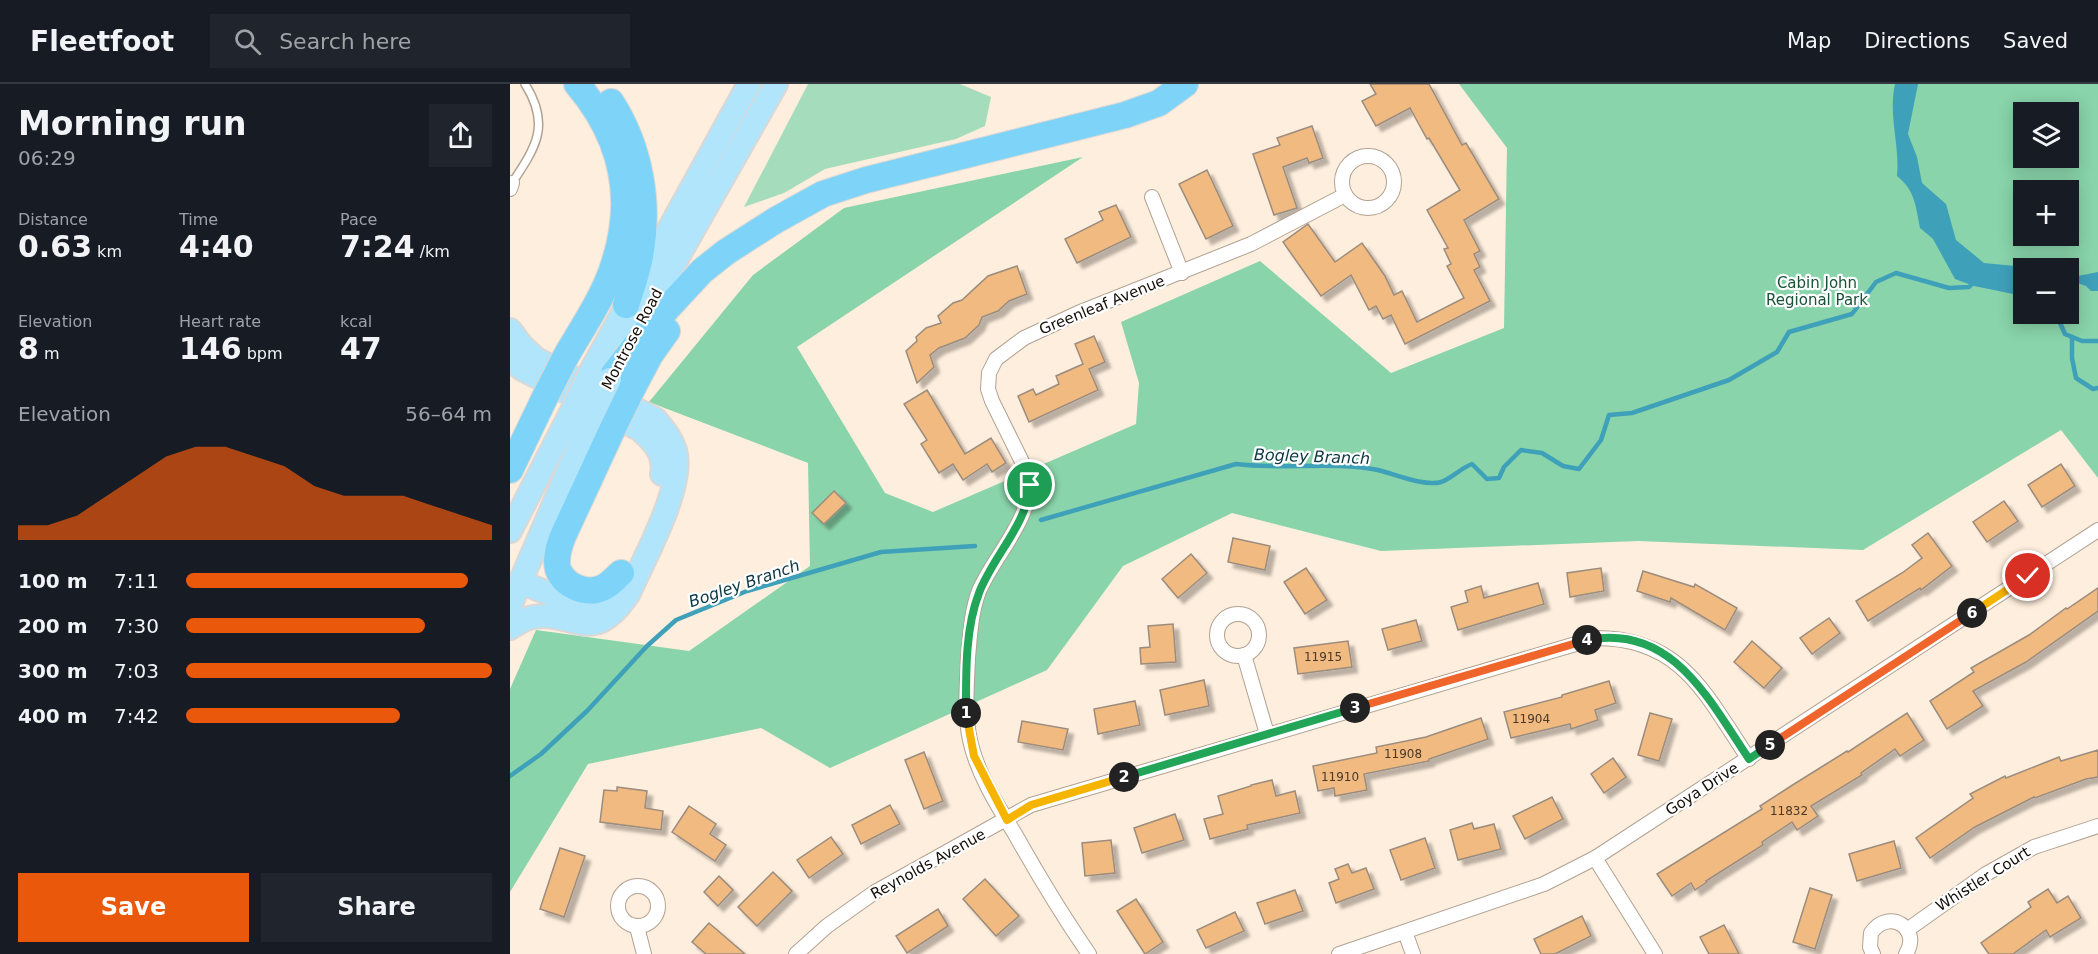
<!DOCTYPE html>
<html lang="en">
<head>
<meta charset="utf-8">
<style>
	:root { --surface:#171b24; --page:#20242c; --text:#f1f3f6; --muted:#9ea1a6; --line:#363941; --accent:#ea580c }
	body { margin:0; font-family:"DejaVu Sans",sans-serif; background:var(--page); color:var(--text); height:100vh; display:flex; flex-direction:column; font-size:22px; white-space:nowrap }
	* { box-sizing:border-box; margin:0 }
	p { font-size:20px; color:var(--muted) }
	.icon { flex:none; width:33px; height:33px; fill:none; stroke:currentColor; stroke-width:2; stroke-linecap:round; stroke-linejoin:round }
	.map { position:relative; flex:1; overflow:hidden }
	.drawer { display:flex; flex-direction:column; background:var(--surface); width:510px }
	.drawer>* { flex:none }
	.fabs { position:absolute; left:1503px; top:18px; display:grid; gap:12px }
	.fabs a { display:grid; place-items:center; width:66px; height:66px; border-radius:0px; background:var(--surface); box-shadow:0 3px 15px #0003; font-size:30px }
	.pin { position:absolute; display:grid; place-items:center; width:51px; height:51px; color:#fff; margin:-26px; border:3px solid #fff; border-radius:50%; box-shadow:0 2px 6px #0007 }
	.km { position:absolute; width:30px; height:30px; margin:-15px; border-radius:50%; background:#222; color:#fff; font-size:16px; line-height:30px; text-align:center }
	.round { display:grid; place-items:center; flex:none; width:63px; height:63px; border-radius:0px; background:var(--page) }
	.headline { display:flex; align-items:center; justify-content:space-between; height:102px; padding:0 18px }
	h1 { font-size:33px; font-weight:600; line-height:45px }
	.metrics { display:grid; grid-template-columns:repeat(3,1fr); gap:9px; height:102px; padding:6px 18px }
	.metrics div { display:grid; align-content:center }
	.metrics b { font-size:30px; font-weight:600 }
	.metrics small { font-size:16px; font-weight:400 }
	.metrics p { font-size:16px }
	.chart { height:168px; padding:12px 18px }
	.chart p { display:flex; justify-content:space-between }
	.chart svg { width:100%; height:108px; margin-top:6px; fill:var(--accent); opacity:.7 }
	.action { display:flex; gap:12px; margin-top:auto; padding:12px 18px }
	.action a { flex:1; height:69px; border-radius:0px; background:var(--accent); color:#fff; font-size:24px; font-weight:600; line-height:69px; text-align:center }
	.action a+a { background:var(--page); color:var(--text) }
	ul { padding:0 18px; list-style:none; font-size:20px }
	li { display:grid; grid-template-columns:96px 72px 1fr; align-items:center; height:45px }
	li i { height:15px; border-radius:8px; background:var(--accent) }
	header { display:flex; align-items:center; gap:36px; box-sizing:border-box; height:84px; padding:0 30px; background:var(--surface); border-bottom:2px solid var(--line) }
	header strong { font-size:28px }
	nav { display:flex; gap:33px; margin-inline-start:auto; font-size:21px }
	.search { width:420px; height:54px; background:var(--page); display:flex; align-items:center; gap:15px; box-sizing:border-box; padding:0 21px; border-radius:0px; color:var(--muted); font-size:22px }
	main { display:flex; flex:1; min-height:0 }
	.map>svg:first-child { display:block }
	.green { fill:#a5ddbc }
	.forest { fill:#89d4aa; fill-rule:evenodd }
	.water { fill:#3fa0ba }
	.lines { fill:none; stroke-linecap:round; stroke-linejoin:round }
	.stream { stroke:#3fa0ba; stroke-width:4.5 }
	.building { fill:#f1ba81; stroke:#9b8c7d; stroke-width:1.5; filter:url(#shadow) }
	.lane-casing { stroke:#b1a292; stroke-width:10 }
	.street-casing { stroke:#b1a292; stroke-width:16 }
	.primary-casing { stroke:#d9d8d7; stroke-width:26 }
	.highway-casing { stroke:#d9d8d7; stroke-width:28 }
	.lane { stroke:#fff; stroke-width:7 }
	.street { stroke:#fff; stroke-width:14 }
	.primary { stroke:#b1e5fb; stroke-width:22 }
	.highway { stroke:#7dd4f8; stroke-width:26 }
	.primary-bridge-casing { stroke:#d9d8d7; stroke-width:26; stroke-linecap:butt }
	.highway-bridge-casing { stroke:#d9d8d7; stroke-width:28; stroke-linecap:butt }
	.primary-bridge { stroke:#b1e5fb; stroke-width:22 }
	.highway-bridge { stroke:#7dd4f8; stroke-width:26 }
	.split-1-casing { stroke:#fff; stroke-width:12 }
	.split-2-casing { stroke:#fff; stroke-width:12 }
	.split-3-casing { stroke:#fff; stroke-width:12 }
	.split-4-casing { stroke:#fff; stroke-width:12 }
	.split-5-casing { stroke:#fff; stroke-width:12 }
	.split-6-casing { stroke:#fff; stroke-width:12 }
	.split-7-casing { stroke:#fff; stroke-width:12 }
	.split-1 { stroke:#22a559; stroke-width:8 }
	.split-2 { stroke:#f5b400; stroke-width:8 }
	.split-3 { stroke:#22a559; stroke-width:8 }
	.split-4 { stroke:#f0652b; stroke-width:8 }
	.split-5 { stroke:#22a559; stroke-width:8 }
	.split-6 { stroke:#f0652b; stroke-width:8 }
	.split-7 { stroke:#f5b400; stroke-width:8 }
	.labels { text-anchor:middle; stroke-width:4.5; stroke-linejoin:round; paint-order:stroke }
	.number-label { font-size:12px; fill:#4a3926 }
	.park-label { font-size:15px; fill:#195236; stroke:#fefefe }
	.street-label { font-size:15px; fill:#130e08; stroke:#fefefe }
	.water-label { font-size:16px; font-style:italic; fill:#0b3843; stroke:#fefefe }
</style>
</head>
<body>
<header>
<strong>Fleetfoot</strong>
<div class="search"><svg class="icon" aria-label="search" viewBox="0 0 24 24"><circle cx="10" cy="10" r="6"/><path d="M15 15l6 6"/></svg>Search here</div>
<nav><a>Map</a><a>Directions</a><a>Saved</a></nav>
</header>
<main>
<section class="drawer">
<div class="headline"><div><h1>Morning run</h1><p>06:29</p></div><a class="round"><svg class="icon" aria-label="share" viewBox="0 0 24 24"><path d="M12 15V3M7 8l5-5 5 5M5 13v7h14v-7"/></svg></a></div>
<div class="metrics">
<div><p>Distance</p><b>0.63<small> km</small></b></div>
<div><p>Time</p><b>4:40</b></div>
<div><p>Pace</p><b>7:24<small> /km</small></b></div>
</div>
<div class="metrics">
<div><p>Elevation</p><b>8<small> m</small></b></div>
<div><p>Heart rate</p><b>146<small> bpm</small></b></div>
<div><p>kcal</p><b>47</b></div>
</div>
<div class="chart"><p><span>Elevation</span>56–64 m</p>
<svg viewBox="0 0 160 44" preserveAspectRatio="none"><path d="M0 44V38L10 38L20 34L30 26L40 18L50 10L60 6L70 6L80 10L90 14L100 22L110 26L120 26L130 26L140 30L150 34L160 38V44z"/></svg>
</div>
<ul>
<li><b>100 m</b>7:11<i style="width:92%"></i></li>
<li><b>200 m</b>7:30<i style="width:78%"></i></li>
<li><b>300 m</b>7:03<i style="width:100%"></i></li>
<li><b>400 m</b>7:42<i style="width:70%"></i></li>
</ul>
<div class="action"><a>Save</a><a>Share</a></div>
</section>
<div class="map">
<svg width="1588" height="870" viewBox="0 0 1588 870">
	<defs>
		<filter id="shadow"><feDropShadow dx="5.5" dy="5.5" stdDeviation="1.5" flood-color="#0004"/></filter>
	</defs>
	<rect width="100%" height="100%" fill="#feeedd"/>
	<!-- green -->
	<polygon class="green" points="298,0 450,0 481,13 475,42 446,55 315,85 274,109 234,123"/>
	<!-- forest -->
	<path class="forest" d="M949,0H1588V394L1551,346L1353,466L1128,457L871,467L722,429L613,482L537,586L320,684L251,644L78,680L0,808V605L26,546L179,567L300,482L298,379L139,318L243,191L334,124L573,73L287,263L375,409L423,428L626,340L629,299L611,238L750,177L881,289L994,244L997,64ZM1514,28H1558V74H1514ZM1514,106H1558V152H1514ZM1514,184H1558V230H1514Z"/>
	<!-- water -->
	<g class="water">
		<path d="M1385,0H1408L1398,50L1407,73L1412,99L1436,120L1446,156L1474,179L1505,182L1526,177L1546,184H1514L1513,212L1464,202L1445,195L1423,155L1410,144C1406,123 1405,106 1387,92C1390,61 1378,31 1385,0Z"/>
		<polygon points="1588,188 1588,207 1581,207 1576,202 1559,196 1559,189 1568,192"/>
	</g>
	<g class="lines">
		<!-- stream -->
		<g class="stream">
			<polyline points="1546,230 1555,250 1572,257 1588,257"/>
			<polyline points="1562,253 1562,274 1566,294 1583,305 1588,304"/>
			<path d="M531,436L726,380C773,386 822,377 868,386C885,390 914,403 931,398C939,396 951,384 962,380L977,395L989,394L994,383L1011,366L1032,369L1053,382L1069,385L1091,356L1099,331L1122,329L1219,296L1267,268L1279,248L1342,230L1366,198L1386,189L1439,204L1459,203L1464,198"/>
			<polyline points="0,692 31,670 77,627 137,562 166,536 237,507 371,468 465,462"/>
		</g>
	</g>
	<!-- building -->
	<g class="building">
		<polygon points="860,0 919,0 952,61 956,59 989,115 954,136 970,167 964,170 970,183 964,186 980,217 895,260 881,231 873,235 866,222 859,226 841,191 811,212 773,158 798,140 825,178 852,159 875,192 884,211 892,207 907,238 954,214 937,182 941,180 934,165 938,164 917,126 950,106 919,54 917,55 900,24 866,42 852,17 866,10"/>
		<polygon points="802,42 813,74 799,79 797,74 773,83 787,124 764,131 743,70 770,61 767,54"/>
		<polygon points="697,86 723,142 696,155 669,100"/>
		<polygon points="606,121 621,153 567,179 555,155 593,136 589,128"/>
		<polygon points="507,182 517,210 499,217 488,227 472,233 469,241 455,254 429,264 420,271 424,283 407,299 396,267 407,257 406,253 416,244 431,239 428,232 443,219 452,216 478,192"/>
		<polygon points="584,252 595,278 579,285 588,306 519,338 508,312 523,305 526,311 549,300 546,292 573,280 565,260"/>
		<polygon points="417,306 455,370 481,354 496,379 482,388 477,380 453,396 443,380 429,389 411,360 417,356 394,320"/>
		<polygon points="1551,380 1565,402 1532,423 1518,401"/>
		<polygon points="324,407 336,419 314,440 302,429"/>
		<polygon points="1494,417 1508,437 1477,458 1463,438"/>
		<polygon points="1418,449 1442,482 1411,506 1410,504 1358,537 1346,517 1392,489 1412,474 1402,461"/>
		<polygon points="723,454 760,462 755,486 718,478"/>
		<polygon points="681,470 697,489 668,514 652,495"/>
		<polygon points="796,484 817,516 795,530 774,498"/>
		<polygon points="1091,484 1094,507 1060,513 1057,489"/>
		<polygon points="1133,487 1184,503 1185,500 1227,524 1215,546 1161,514 1160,518 1127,507"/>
		<polygon points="1028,499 1034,520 948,546 941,523 958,518 955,507 971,502 974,514"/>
		<polygon points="1588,504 1588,527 1516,578 1463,607 1473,622 1437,645 1420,617 1464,588 1461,584 1519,551 1556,524 1557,525"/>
		<polygon points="1319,534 1330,549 1302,570 1290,554"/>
		<polygon points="906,536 912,557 878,566 872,545"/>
		<polygon points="663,540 666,578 631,580 630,564 640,563 638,542"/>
		<polygon points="838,557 842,583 788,590 784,564"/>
		<polygon points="1242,557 1272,584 1254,604 1224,578"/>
		<polygon points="694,596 699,622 655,631 650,606"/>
		<polygon points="1099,597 1106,619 1085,626 1088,636 1061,645 1060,640 1001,654 994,628 1052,613 1052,611"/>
		<polygon points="625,617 630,641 588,650 584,625"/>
		<polygon points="1140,629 1162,635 1149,677 1128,671"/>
		<polygon points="1397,629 1414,656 1390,672 1385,665 1351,689 1352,691 1301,722 1308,732 1287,746 1282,738 1252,758 1253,761 1196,797 1197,798 1185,806 1181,799 1162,812 1147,790 1252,725 1250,722 1281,702 1337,667 1338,668"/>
		<polygon points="971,634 978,655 919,675 919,677 854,690 857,706 825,712 824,704 808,707 803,682 867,669 866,663 916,653"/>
		<polygon points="512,637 558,645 553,666 508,658"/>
		<polygon points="1588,666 1588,693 1576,695 1525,714 1524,713 1465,743 1420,774 1406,754 1463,714 1460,710 1495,692 1496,694 1549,673 1551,677"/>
		<polygon points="414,668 433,717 414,725 395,676"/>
		<polygon points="1103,674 1116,693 1094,709 1081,690"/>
		<polygon points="762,696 766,712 785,707 790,729 737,741 738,745 700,755 694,735 713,730 708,712 741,702 741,701"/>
		<polygon points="107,703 137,707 135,724 153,727 151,746 90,738 94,706 107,707"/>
		<polygon points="1042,713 1053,735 1015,755 1003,732"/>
		<polygon points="380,721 390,740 351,760 342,741"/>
		<polygon points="179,722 206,740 200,750 216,761 205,777 162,748"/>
		<polygon points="665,730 674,756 632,769 624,744"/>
		<polygon points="962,739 964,745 984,740 991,765 948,776 940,746"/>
		<polygon points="321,753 333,770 299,794 287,776"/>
		<polygon points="915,754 925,784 891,796 880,766"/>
		<polygon points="601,756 605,789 575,792 572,759"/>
		<polygon points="1384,757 1391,784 1347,797 1339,770"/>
		<polygon points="50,764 75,772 54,833 30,825"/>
		<polygon points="838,780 842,789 856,784 864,805 826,819 819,799 829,795 825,785"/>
		<polygon points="263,788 282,807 247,842 228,823"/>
		<polygon points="209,792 223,806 208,822 194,808"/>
		<polygon points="475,795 509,832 486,852 453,815"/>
		<polygon points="1300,804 1322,811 1305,865 1283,858"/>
		<polygon points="1538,805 1547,819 1558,812 1571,834 1540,853 1536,846 1503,870 1479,870 1471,859 1521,823 1518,818"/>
		<polygon points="785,806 793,827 755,840 747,819"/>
		<polygon points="626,815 653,858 635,870 607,827"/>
		<polygon points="428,825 438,842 397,869 386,852"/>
		<polygon points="725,828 734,847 696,864 687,846"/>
		<polygon points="1072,832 1081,852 1045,870 1031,870 1024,855"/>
		<polygon points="199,839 235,870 196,870 182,858"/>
		<polygon points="1214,841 1229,870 1199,870 1190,853"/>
	</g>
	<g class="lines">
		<defs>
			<path id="lane" d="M2,99C26,63 41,41 15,0"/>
			<g id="street">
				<circle cx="858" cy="98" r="26"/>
				<polyline points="0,105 2,99"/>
				<polyline points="642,113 672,189"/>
				<circle cx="728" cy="551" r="21"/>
				<polyline points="734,571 757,650"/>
				<polyline points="1085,774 1145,870"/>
				<circle cx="128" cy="822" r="20"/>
				<polyline points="127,843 134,870"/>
				<polyline points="1397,846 1476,790 1524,763 1588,742"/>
				<polyline points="895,848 903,870"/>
				<path d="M286,870L317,842L365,808L521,721L1086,554C1173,554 1196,612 1239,675"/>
				<path d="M579,870C552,831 528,791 505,750C487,721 467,689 460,656C454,629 457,601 458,574C460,552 461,528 469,507C484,472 525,431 519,392L482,317L478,305L479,289L486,275L514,254L568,229L741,160L835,111"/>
				<polyline points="829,870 1034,800 1085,774 1588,446"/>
				<path d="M1363,870L1360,863L1361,849C1379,823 1412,845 1396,870"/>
			</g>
			<g id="primary">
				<path d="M0,246L12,262L26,275L145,335C154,345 161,354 165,366C176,401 133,476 119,509C79,569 61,520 16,535C11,537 5,541 0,544"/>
				<polyline points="119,259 266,0"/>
				<path d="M0,274L12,285L129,345C143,357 156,370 152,390"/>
				<polyline points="81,287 239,0"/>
				<polyline points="0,447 63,325"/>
				<path d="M10,498L73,523C92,520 98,510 107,495"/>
				<polyline points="0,522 81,334"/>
			</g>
			<g id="highway">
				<path d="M101,18C130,63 140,120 130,172C127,189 121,205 116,221"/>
				<path d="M55,274C72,244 94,213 104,180C126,113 112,53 67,0"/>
				<polyline points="100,295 142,241 192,187 216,168 266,136 313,110 356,96 615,31 649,19 675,0"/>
				<polyline points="121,307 140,271 157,247"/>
				<path d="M103,344L53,452C49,462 45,474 48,485C54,502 76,511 92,504C100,501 105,494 111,489"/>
				<polyline points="0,386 36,311"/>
			</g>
		</defs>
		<!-- lane casing -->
		<use href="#lane" class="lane-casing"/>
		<!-- street casing -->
		<use href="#street" class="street-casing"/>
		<!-- primary casing -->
		<use href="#primary" class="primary-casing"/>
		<!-- highway casing -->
		<use href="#highway" class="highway-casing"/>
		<!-- lane -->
		<use href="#lane" class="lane"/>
		<!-- street -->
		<use href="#street" class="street"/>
		<!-- primary -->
		<use href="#primary" class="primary"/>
		<!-- highway -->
		<use href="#highway" class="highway"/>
		<defs>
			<g id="primary-bridge">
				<polyline points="63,325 81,287"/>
				<polyline points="81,334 100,295"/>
			</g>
			<g id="highway-bridge">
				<polyline points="36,311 55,274"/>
				<polyline points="103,344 121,307"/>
			</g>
		</defs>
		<!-- primary-bridge casing -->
		<use href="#primary-bridge" class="primary-bridge-casing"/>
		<!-- highway-bridge casing -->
		<use href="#highway-bridge" class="highway-bridge-casing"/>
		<!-- primary-bridge -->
		<use href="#primary-bridge" class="primary-bridge"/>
		<!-- highway-bridge -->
		<use href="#highway-bridge" class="highway-bridge"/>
	</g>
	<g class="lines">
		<defs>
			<path id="split-1" d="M456,629C456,590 455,545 469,509C483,472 517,441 520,401"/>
			<polyline id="split-2" points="456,629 464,672 497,736 521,721 614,693"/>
			<polyline id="split-3" points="614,693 845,624"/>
			<polyline id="split-4" points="845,624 1077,556"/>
			<path id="split-5" d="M1077,556C1162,539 1199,616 1239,675L1260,661"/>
			<polyline id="split-6" points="1260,661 1462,529"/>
			<polyline id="split-7" points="1462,529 1518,492"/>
		</defs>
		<!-- split-1 casing -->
		<use href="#split-1" class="split-1-casing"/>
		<!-- split-2 casing -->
		<use href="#split-2" class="split-2-casing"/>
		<!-- split-3 casing -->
		<use href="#split-3" class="split-3-casing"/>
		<!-- split-4 casing -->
		<use href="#split-4" class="split-4-casing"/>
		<!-- split-5 casing -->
		<use href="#split-5" class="split-5-casing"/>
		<!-- split-6 casing -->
		<use href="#split-6" class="split-6-casing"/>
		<!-- split-7 casing -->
		<use href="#split-7" class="split-7-casing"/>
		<!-- split-1 -->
		<use href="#split-1" class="split-1"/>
		<!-- split-2 -->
		<use href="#split-2" class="split-2"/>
		<!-- split-3 -->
		<use href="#split-3" class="split-3"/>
		<!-- split-4 -->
		<use href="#split-4" class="split-4"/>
		<!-- split-5 -->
		<use href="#split-5" class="split-5"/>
		<!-- split-6 -->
		<use href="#split-6" class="split-6"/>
		<!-- split-7 -->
		<use href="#split-7" class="split-7"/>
	</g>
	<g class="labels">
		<!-- number labels -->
		<g class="number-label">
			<text x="813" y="577">11915</text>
			<text x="1021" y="639">11904</text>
			<text x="893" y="674">11908</text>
			<text x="830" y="697">11910</text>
			<text x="1279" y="731">11832</text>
		</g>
		<!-- park labels -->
		<g class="park-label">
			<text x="1307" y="204">Cabin John<tspan x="1307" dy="17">Regional Park</tspan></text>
		</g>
		<!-- street labels -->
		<g class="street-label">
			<text transform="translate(592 221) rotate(-22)" y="5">Greenleaf Avenue</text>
			<text transform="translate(122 255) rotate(-62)" y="5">Montrose Road</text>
			<text transform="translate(1192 705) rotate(-33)" y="5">Goya Drive</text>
			<text transform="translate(418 780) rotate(-29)" y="5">Reynolds Avenue</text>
			<text transform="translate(1473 795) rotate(-32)" y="5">Whistler Court</text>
		</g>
		<!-- water labels -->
		<g class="water-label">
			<text transform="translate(802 372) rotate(2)" y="6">Bogley Branch</text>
			<text transform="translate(234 499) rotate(-19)" y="6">Bogley Branch</text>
		</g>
	</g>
</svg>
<div class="fabs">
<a><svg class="icon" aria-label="layers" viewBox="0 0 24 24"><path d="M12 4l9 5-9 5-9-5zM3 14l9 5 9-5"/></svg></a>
<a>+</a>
<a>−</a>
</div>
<div class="pin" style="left:520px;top:401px;background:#1e9e55"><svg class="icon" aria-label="arrive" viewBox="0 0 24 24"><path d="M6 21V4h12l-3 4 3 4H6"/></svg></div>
<div class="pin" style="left:1518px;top:492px;background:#d93025"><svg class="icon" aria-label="check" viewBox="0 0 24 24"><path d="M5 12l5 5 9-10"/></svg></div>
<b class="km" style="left:456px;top:629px">1</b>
<b class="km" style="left:614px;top:693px">2</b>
<b class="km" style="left:845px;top:624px">3</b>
<b class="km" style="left:1077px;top:556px">4</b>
<b class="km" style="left:1260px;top:661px">5</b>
<b class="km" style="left:1462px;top:529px">6</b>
</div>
</main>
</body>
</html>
